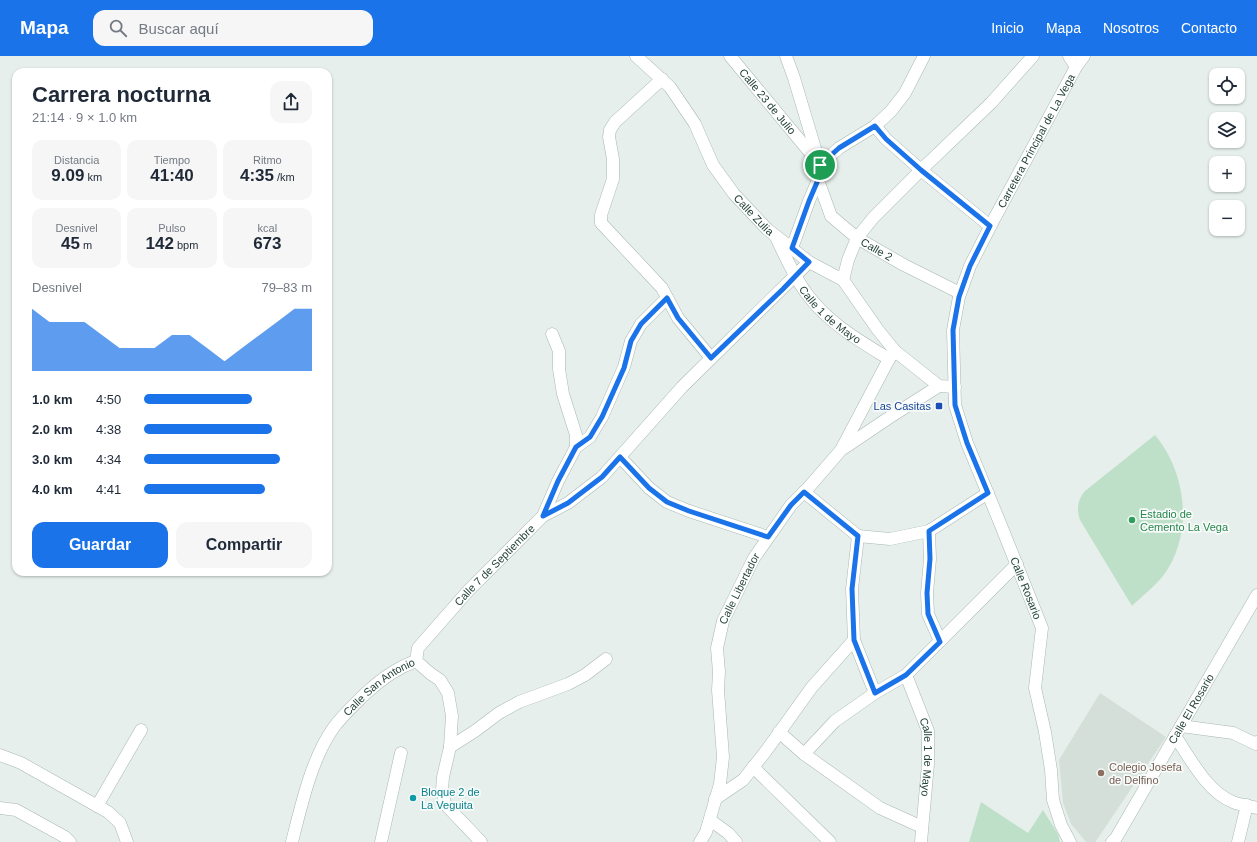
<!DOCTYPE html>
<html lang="es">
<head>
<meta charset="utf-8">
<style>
	:root { --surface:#fff; --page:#f6f6f7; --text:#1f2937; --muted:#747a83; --accent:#1a73e8 }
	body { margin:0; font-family:Arial,sans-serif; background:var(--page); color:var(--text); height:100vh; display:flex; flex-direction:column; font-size:15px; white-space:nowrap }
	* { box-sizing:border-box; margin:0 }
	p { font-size:13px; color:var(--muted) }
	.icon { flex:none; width:22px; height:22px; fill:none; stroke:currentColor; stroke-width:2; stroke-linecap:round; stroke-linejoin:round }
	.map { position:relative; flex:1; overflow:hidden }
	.details { position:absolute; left:12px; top:12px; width:320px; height:508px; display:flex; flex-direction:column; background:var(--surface); border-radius:12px; box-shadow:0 1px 3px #0004 }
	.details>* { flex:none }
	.fabs { position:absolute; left:1209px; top:12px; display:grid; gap:8px }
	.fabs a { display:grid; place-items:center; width:36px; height:36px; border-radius:8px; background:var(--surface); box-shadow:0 1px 3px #0004; font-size:20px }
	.pin { position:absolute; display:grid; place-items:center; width:34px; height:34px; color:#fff; margin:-17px; border:2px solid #fff; border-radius:50%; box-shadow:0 1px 4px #0007 }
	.round { display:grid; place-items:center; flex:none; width:42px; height:42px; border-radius:12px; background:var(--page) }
	.overview { display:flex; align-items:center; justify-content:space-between; height:68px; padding:0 20px }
	h1 { font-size:22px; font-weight:800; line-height:30px }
	.stats { display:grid; grid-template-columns:repeat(3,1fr); gap:6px; height:68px; padding:4px 20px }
	.stats div { display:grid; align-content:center; border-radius:10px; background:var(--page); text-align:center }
	.stats b { font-size:17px; font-weight:800 }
	.stats small { font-size:11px; font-weight:400 }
	.stats p { font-size:11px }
	.chart { height:112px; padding:8px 20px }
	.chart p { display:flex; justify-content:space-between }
	.chart svg { width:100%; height:72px; margin-top:4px; fill:var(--accent); opacity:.7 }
	.primary-button { display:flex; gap:8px; margin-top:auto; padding:8px 20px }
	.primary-button a { flex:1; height:46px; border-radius:12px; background:var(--accent); color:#fff; font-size:16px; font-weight:800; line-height:46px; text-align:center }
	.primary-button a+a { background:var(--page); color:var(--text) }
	ul { padding:0 20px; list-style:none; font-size:13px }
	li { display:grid; grid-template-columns:64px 48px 1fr; align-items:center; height:30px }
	li i { height:10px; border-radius:5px; background:var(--accent) }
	header { display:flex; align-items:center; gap:24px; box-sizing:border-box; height:56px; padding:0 20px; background:var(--accent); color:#fff }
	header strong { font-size:19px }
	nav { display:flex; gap:22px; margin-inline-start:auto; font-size:14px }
	.search { width:280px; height:36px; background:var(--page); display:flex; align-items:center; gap:10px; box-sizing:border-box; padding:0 14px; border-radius:12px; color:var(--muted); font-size:15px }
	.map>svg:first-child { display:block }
	.built { fill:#d4dfda }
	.park { fill:#bfe0c8 }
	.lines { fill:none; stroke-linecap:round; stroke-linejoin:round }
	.minor-casing { stroke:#a8b8b2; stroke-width:13 }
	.tertiary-casing { stroke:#a8b8b2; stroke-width:13 }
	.minor { stroke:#fff; stroke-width:12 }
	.tertiary { stroke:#fff; stroke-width:12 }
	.route-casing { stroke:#fff; stroke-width:8 }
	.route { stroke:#1a73e8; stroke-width:5 }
	.transit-dot { fill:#1a4fb4; stroke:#f7fbf9; stroke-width:1.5 }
	.leisure-dot { fill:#2e9e5b; stroke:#f7fbf9; stroke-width:1.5 }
	.education-dot { fill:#8d6e63; stroke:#f7fbf9; stroke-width:1.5 }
	.culture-dot { fill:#0f9aa8; stroke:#f7fbf9; stroke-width:1.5 }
	.labels { text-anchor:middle; stroke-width:3.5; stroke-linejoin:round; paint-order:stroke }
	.street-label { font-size:11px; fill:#24423a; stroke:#f7fbf9 }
	.transit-label { font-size:11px; fill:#164399; stroke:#f7fbf9; text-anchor:end }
	.leisure-label { font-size:11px; fill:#27864d; stroke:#f7fbf9; text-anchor:start }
	.education-label { font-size:11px; fill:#785e54; stroke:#f7fbf9; text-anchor:start }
	.culture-label { font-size:11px; fill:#0d838f; stroke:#f7fbf9; text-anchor:start }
</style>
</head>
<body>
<header>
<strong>Mapa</strong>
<div class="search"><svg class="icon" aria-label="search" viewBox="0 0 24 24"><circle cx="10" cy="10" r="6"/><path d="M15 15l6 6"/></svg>Buscar aquí</div>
<nav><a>Inicio</a><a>Mapa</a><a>Nosotros</a><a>Contacto</a></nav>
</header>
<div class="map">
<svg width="1257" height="786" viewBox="0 0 1257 786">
	<rect width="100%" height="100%" fill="#e6efeb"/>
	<!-- built -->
	<polygon class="built" points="1100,637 1166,681 1096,785 1095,786 1086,786 1071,768 1063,747 1059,704"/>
	<!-- park -->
	<g class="park">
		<path d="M1155,379C1187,417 1194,479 1163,520C1154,531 1142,540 1132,550L1080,464C1076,453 1078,443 1085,435Z"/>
		<polygon points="981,746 1028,777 1043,754 1058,778 1060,786 969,786"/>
	</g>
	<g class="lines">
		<defs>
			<g id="minor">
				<path id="s1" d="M636,0L670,31L695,68L713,109L734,138L767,173L809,206L843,224L878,274L895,295L939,330L955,331"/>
				<path id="s2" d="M730,0L817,105"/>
				<polyline points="786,0 794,22 820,109 818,124 809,145 792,192"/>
				<polyline points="1069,0 1076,11"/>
				<polyline points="662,23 615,66 610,74 609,81 613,103 613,123 601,159 601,167 662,232 678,262 711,302"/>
				<polyline points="875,70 886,83 921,114 990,170"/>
				<polyline points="820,109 839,92 875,70 891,55 905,37 924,0"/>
				<path id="s3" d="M818,124L831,160L857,182L904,209L960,237"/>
				<path id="s4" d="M776,181C785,200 794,221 807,238C828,267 860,285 889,303"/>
				<polyline points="843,224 848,204 857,182 873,162 921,114 991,47 1033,0"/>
				<polyline points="552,278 559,295 559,313 563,338 576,379 576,391"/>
				<polyline points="844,392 890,361 939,330"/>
				<polyline points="620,401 649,432 667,446 689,455 768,481"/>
				<polyline points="804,436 858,480 852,533 854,584 875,637"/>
				<polyline points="543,460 558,425 576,391 590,381 602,361 624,311 631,285 641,268 667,242"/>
				<polyline points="929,475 930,503 927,537 928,558 940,585"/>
				<polyline points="858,480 890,483 929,475 988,437"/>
				<path id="s5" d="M416,605L418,592L468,535L543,460L568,447L602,421L682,331L809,206"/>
				<polyline points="416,605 431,618 440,624 448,637 452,660 450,691 443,721 442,734 445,748 481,786"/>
				<path id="s6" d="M906,619L928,675V708L921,786"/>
				<polyline points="1181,670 1233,677 1256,688 1257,686"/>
				<polyline points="779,676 804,698 880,752 922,771"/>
				<path d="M1175,680C1190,702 1207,736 1233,746C1240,749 1249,750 1257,752"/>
				<polyline points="450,691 475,675 499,657 519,646 568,628 585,619 606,603"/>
				<polyline points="804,698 835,665 875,637 906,619 1017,508"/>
				<polyline points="0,699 21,707 108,756 120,767 127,786"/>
				<polyline points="753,711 830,786"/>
				<polyline points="715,743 743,724 766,695 812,631 854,584"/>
				<polyline points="97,750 141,674"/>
				<polyline points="0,752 16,754 65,781 70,786"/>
				<polyline points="710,764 728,777 736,786"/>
				<path id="s7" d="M292,786C301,750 312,701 334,671C343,659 354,649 365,638C380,624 396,612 416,605"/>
				<polyline points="381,786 401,697"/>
				<path id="s8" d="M700,786L706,776L720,728L723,701L718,634L719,616L717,592L723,565L754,502L791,449L809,431L841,394L889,303L895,295"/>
				<path id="s9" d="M1112,786L1116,782L1257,539"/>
				<polyline points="1238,786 1247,749"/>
			</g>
			<g id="tertiary">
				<path id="s10" d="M1070,786L1061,769L1053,744L1051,714L1045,676L1035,632L1042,572L1000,467L967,387L955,349L953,274L959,241L970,210L993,165L1076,11L1084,0"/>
			</g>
		</defs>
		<!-- minor casing -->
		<use href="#minor" class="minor-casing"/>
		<!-- tertiary casing -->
		<use href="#tertiary" class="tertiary-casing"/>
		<!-- minor -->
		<use href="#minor" class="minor"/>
		<!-- tertiary -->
		<use href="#tertiary" class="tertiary"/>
	</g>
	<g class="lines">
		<defs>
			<polygon id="route" points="875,70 886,83 921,114 990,170 970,210 959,241 953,274 955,349 967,387 988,437 929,475 930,503 927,537 928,558 940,586 906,619 875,637 854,584 852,533 858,480 804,436 791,449 768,481 689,455 667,446 649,432 620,401 602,421 568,447 543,460 558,425 576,391 590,381 602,361 624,312 631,285 641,268 667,242 678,262 711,302 783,233 809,206 792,192 809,145 818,124 820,109 839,92"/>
		</defs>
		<!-- route casing -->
		<use href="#route" class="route-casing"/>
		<!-- route -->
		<use href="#route" class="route"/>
	</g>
	<!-- markers -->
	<rect class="transit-dot" x="935" y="346" width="8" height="8" rx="2"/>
	<circle class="leisure-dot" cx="1132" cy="464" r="4"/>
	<circle class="education-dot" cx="1101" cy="717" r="4"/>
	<circle class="culture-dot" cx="413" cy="742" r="4"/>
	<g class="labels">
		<!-- street labels -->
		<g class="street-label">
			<text dy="4" stroke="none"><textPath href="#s2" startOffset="59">Calle 23 de Julio</textPath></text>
			<text dy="4" stroke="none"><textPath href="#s10" startOffset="742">Carretera Principal de La Vega</textPath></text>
			<text dy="4" stroke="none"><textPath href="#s1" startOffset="200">Calle Zulia</textPath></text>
			<text dy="4" stroke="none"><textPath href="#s3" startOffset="95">Calle 2</textPath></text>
			<text dy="4" stroke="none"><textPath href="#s4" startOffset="96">Calle 1 de Mayo</textPath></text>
			<text dy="4" stroke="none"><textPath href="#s5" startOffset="126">Calle 7 de Septiembre</textPath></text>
			<text transform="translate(1026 532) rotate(68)" y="4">Calle Rosario</text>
			<text dy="4" stroke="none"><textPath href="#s8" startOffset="262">Calle Libertador</textPath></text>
			<text dy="4" stroke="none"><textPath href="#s7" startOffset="184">Calle San Antonio</textPath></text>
			<text dy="4" stroke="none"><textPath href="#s9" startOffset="155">Calle El Rosario</textPath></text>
			<text dy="4" stroke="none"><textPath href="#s6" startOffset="86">Calle 1 de Mayo</textPath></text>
		</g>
		<!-- transit labels -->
		<g class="transit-label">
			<text x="931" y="354">Las Casitas</text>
		</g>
		<!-- leisure labels -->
		<g class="leisure-label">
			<text x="1140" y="462">Estadio de<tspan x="1140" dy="13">Cemento La Vega</tspan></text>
		</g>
		<!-- education labels -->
		<g class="education-label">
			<text x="1109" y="715">Colegio Josefa<tspan x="1109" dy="13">de Delfino</tspan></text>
		</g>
		<!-- culture labels -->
		<g class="culture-label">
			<text x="421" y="740">Bloque 2 de<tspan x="421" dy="13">La Veguita</tspan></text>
		</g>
	</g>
</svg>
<div class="fabs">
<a><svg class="icon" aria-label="locate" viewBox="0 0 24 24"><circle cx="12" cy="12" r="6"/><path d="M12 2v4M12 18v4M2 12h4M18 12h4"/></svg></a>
<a><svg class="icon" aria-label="layers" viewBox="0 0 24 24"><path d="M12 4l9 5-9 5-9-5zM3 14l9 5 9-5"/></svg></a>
<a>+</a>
<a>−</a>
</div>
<div class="pin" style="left:820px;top:109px;background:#1e9e55"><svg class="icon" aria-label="arrive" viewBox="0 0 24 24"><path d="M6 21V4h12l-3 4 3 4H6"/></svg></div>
<section class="details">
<div class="overview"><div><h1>Carrera nocturna</h1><p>21:14 · 9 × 1.0 km</p></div><a class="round"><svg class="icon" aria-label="share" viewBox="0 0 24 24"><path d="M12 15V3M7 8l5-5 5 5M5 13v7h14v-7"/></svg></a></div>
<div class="stats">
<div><p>Distancia</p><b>9.09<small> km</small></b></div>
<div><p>Tiempo</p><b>41:40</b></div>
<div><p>Ritmo</p><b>4:35<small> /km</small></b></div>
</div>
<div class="stats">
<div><p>Desnivel</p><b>45<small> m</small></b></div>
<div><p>Pulso</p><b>142<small> bpm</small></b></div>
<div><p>kcal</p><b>673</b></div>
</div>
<div class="chart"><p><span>Desnivel</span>79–83 m</p>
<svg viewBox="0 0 160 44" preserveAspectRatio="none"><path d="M0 44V6L10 14L20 14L30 14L40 22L50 30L60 30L70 30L80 22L90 22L100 30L110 38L120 30L130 22L140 14L150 6L160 6V44z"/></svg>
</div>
<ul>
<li><b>1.0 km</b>4:50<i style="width:64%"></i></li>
<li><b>2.0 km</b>4:38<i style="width:76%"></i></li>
<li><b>3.0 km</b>4:34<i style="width:81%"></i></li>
<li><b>4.0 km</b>4:41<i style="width:72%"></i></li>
</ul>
<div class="primary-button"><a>Guardar</a><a>Compartir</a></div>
</section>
</div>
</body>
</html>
